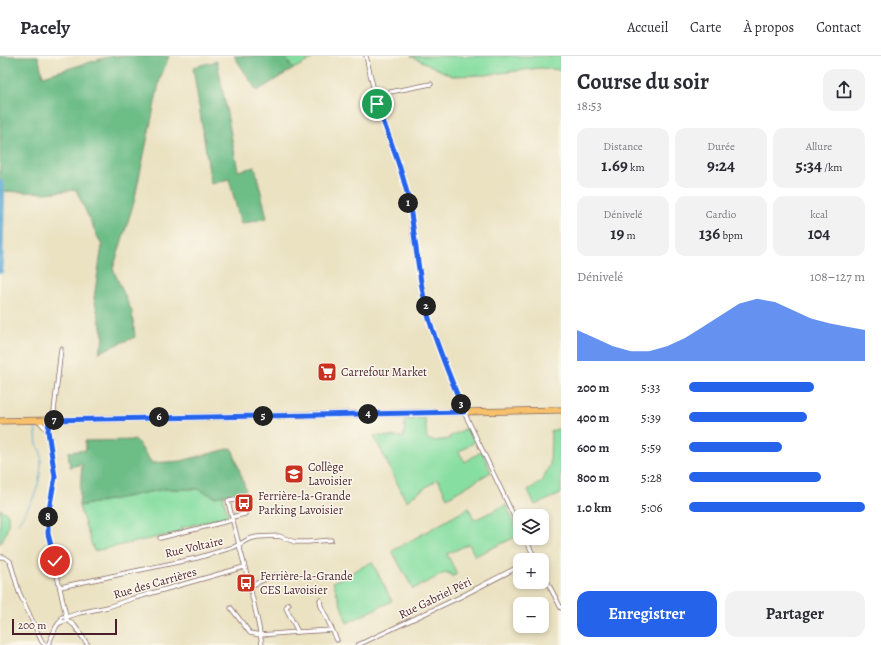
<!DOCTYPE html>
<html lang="fr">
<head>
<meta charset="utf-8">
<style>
	:root { --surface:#fff; --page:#f2f2f3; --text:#2b2b33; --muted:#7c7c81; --line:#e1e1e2; --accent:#2563eb }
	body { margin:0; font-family:Alegreya,serif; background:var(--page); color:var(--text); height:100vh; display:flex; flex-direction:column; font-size:15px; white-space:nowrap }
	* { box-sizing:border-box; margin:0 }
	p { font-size:13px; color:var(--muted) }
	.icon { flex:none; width:22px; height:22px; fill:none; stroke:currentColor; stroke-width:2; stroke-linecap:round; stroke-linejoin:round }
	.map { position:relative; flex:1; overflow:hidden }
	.sheet { display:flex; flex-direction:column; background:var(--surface); width:320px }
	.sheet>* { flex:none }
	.controls { position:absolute; left:513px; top:453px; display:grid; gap:8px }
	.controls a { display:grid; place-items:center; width:36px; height:36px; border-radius:8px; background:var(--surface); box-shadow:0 2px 6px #0003; font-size:20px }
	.scale { position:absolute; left:12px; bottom:10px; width:105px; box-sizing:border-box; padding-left:4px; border:2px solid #4a1f2b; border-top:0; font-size:11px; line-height:14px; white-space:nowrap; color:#4a1f2b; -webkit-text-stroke:3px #fbf7ec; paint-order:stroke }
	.pin { position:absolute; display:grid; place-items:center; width:34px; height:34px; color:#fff; margin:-17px; border:2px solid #fff; border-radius:50%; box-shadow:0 1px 4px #0007 }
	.km { position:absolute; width:20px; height:20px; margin:-10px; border-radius:50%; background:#222; color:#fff; font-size:11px; line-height:20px; text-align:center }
	.round { display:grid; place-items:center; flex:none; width:42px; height:42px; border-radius:12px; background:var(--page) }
	.summary { display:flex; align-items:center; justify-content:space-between; height:68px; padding:0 16px }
	h1 { font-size:22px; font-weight:600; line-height:30px }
	.metrics { display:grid; grid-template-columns:repeat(3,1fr); gap:6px; height:68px; padding:4px 16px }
	.metrics div { display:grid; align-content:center; border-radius:10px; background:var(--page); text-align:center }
	.metrics b { font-size:17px; font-weight:600 }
	.metrics small { font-size:11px; font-weight:400 }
	.metrics p { font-size:11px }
	.chart { height:112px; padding:8px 16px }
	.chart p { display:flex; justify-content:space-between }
	.chart svg { width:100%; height:72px; margin-top:4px; fill:var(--accent); opacity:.7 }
	.button { display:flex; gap:8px; margin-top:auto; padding:8px 16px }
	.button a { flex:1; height:46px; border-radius:12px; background:var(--accent); color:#fff; font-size:16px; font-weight:600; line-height:46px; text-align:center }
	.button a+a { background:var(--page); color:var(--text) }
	ul { padding:0 16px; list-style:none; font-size:13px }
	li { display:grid; grid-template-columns:64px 48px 1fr; align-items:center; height:30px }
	li i { height:10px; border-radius:5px; background:var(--accent) }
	header { display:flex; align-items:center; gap:24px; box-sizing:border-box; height:56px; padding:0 20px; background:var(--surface); border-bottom:1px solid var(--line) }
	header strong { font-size:19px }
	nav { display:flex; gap:22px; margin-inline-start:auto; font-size:14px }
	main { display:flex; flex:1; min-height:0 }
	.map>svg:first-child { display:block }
	.green { fill:#87dea1; stroke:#687e66 }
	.forest { fill:#6dbd87; stroke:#5c6e59 }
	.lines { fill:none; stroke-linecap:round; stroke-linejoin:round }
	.stream { stroke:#59a5d1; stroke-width:1 }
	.river { stroke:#59a5d1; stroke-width:6 }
	.street-casing { stroke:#826360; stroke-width:5 }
	.primary-casing { stroke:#826360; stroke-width:7 }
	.street { stroke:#fff; stroke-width:3.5 }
	.primary { stroke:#f6c16b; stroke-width:5.5 }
	.route-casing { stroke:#fff; stroke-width:8 }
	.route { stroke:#2563eb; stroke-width:5 }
	.labels { text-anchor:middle; stroke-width:3; stroke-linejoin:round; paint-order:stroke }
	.poi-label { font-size:12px; fill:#4a1f2b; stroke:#fbf7ec; text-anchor:start }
	.street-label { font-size:12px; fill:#4a1f2b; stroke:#fbf7ec }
</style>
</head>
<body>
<header>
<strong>Pacely</strong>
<nav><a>Accueil</a><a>Carte</a><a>À propos</a><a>Contact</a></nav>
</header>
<main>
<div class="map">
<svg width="561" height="589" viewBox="0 0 561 589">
	<rect width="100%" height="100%" fill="#fbf7ec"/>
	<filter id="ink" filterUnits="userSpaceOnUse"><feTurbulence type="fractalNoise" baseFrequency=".025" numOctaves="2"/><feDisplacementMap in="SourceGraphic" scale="8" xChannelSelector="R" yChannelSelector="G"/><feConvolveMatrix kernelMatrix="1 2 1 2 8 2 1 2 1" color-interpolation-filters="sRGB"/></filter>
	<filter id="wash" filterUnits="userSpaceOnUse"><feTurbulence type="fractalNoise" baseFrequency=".012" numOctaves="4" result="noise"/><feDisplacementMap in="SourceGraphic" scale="16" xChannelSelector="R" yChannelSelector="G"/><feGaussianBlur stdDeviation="0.9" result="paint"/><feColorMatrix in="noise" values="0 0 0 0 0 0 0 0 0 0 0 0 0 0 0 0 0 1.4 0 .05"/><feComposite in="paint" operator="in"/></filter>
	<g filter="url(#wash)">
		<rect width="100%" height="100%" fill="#ebe2c2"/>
		<!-- green -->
		<g class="green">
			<polygon points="284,0 310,0 312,3 293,13"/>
			<polygon points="411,0 561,0 561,14 540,12 484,19 452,20"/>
			<polygon points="425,362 427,383 434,385 450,383 449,381 469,371 476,385 459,396 465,406 482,395 491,416 447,442 438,423 406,445 374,380 404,381 405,363"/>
			<polygon points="561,372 561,438 535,449 528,434 541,426 550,409 551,375"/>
			<polygon points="165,433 198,433 215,441 223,439 228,460 181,472 182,476 94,495 79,450"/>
			<polygon points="506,449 520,479 475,500 469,488 447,498 457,518 452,521 450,517 448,518 447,516 413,533 392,495 469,452 474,464"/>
			<path d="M0,453L8,458C9,470 7,477 0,488Z"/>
			<polygon points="372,506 392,545 347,567 333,526"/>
		</g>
		<!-- forest -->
		<g class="forest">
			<polygon points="0,0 38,0 43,20 111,0 169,0 160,23 134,146 113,213 132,256 135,281 99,296 104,283 94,242 102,190 76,134 45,137 0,135"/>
			<polygon points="234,0 284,0 293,13 257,35"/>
			<polygon points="217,5 238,115 255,111 267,162 241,168 229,123 211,128 193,11"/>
			<polygon points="136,384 152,407 181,405 232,392 246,434 215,441 198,433 165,433 79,450 82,408 70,411 68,396 86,394 85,385"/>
		</g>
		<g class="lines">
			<!-- stream -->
			<path class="stream" d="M18,467C33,445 40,433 41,406C41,400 42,394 37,389L35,368"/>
			<!-- river -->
			<polyline class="river" points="0,126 2,139 0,215"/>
		</g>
	</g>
	<g filter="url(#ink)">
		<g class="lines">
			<defs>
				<g id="street">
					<polyline points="366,0 377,48 398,104 407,137 414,186 428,260 448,316 464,356 520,473"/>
					<polyline points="375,39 431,28"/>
					<polyline points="38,364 48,375"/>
					<polyline points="49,364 48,375 55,421 48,459 48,478 66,560"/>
					<polyline points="53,364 61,293"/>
					<path d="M232,461L245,458L242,443L228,445C239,493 255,541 262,589"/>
					<polyline points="160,482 232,464"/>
					<polyline points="525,482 536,504"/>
					<polyline points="0,501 4,501 10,505 19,536 42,586 46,589"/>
					<polyline points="542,516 561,552"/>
					<polyline points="60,531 197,502 234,491 249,483 257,481 279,480 295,486 308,486 331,484"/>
					<polyline points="249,531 271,520 276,519"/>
					<polyline points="320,544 321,550 337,584"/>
					<polyline points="289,548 287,550 286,552 298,576"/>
					<polyline points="231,552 250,577 260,579 298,576 332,574"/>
					<polyline points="67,561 79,557 108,551 131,543 244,511"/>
					<polyline points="67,564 74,569 88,589"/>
					<polyline points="60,567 67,564 67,561 62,561"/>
					<polyline points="48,589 56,571 61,564"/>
					<polyline points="358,589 460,541 520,510"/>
				</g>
				<polyline id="primary" points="0,365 561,354"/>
			</defs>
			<!-- street casing -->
			<use href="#street" class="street-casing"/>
			<!-- primary casing -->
			<use href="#primary" class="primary-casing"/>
			<!-- street -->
			<use href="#street" class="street"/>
			<!-- primary -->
			<use href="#primary" class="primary"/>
		</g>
	</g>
	<g class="lines" filter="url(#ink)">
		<defs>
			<path id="route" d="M55,505L48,478V459L55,421L48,375L49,364L464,356C452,324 437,292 428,259C417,219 416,177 407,137C400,106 387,77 377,48"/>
		</defs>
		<!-- route casing -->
		<use href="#route" class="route-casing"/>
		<!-- route -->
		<use href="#route" class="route"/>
	</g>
	<!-- icons -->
	<defs>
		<symbol id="supermarket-square" viewBox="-11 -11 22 22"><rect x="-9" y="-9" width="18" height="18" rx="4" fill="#c8321e" stroke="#fbf7ec"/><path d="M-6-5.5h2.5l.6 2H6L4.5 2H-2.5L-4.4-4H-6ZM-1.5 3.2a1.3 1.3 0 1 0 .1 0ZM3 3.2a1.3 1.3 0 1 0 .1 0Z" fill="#fff"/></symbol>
		<symbol id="school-square" viewBox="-11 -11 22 22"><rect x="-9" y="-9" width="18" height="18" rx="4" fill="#c8321e" stroke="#fbf7ec"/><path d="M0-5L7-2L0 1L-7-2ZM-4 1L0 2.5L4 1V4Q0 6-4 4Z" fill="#fff"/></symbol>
		<symbol id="bus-square" viewBox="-11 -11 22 22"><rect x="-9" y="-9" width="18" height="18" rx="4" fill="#c8321e" stroke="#fbf7ec"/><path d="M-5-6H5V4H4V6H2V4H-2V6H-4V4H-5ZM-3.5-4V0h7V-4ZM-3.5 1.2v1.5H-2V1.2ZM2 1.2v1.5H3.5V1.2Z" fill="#fff"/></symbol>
	</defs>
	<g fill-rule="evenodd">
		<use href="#supermarket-square" x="316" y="305" width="22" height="22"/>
		<use href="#school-square" x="283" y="407" width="22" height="22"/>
		<use href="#bus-square" x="233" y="436" width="22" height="22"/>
		<use href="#bus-square" x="235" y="516" width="22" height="22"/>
	</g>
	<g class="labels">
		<!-- poi labels -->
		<g class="poi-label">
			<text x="341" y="320">Carrefour Market</text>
			<text x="308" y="415">Collège<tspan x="308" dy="14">Lavoisier</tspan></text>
			<text x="258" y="444">Ferrière-la-Grande<tspan x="258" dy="14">Parking Lavoisier</tspan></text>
			<text x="260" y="524">Ferrière-la-Grande<tspan x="260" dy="14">CES Lavoisier</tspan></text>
		</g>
		<!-- street labels -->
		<g class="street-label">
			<text transform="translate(194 491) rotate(-13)" y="4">Rue Voltaire</text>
			<text transform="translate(155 527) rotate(-16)" y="4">Rue des Carrières</text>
			<text transform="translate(435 542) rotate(-26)" y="4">Rue Gabriel Péri</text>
		</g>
	</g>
</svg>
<div class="controls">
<a><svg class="icon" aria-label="layers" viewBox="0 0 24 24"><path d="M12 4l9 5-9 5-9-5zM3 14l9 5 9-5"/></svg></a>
<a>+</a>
<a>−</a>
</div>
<div class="scale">200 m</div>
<div class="pin" style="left:377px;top:48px;background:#1e9e55"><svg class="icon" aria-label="arrive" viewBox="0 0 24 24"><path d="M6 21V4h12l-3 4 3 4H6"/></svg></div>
<div class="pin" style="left:55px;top:505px;background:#d93025"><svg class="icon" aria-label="check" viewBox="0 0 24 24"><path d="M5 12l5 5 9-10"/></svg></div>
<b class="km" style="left:408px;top:147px">1</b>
<b class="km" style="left:426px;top:250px">2</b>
<b class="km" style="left:461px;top:348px">3</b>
<b class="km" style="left:368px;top:358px">4</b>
<b class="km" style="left:263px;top:360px">5</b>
<b class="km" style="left:159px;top:361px">6</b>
<b class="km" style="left:54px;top:364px">7</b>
<b class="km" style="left:48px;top:461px">8</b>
</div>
<section class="sheet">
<div class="summary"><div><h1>Course du soir</h1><p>18:53</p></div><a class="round"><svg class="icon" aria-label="share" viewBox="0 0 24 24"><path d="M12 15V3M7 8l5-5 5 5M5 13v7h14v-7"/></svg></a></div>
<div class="metrics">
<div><p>Distance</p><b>1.69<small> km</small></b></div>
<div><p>Durée</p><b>9:24</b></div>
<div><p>Allure</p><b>5:34<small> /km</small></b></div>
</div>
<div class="metrics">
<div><p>Dénivelé</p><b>19<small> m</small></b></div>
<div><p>Cardio</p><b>136<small> bpm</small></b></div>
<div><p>kcal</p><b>104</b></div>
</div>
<div class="chart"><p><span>Dénivelé</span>108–127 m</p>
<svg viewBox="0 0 160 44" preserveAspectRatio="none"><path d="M0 44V25L10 30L20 35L30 38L40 38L50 35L60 30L70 23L80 16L90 9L100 6L110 8L120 13L130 18L140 21L150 23L160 25V44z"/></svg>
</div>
<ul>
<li><b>200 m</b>5:33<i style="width:71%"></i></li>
<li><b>400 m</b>5:39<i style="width:67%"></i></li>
<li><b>600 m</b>5:59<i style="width:53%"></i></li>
<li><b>800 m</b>5:28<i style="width:75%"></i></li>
<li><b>1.0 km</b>5:06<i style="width:100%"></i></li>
</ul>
<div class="button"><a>Enregistrer</a><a>Partager</a></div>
</section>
</main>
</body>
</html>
